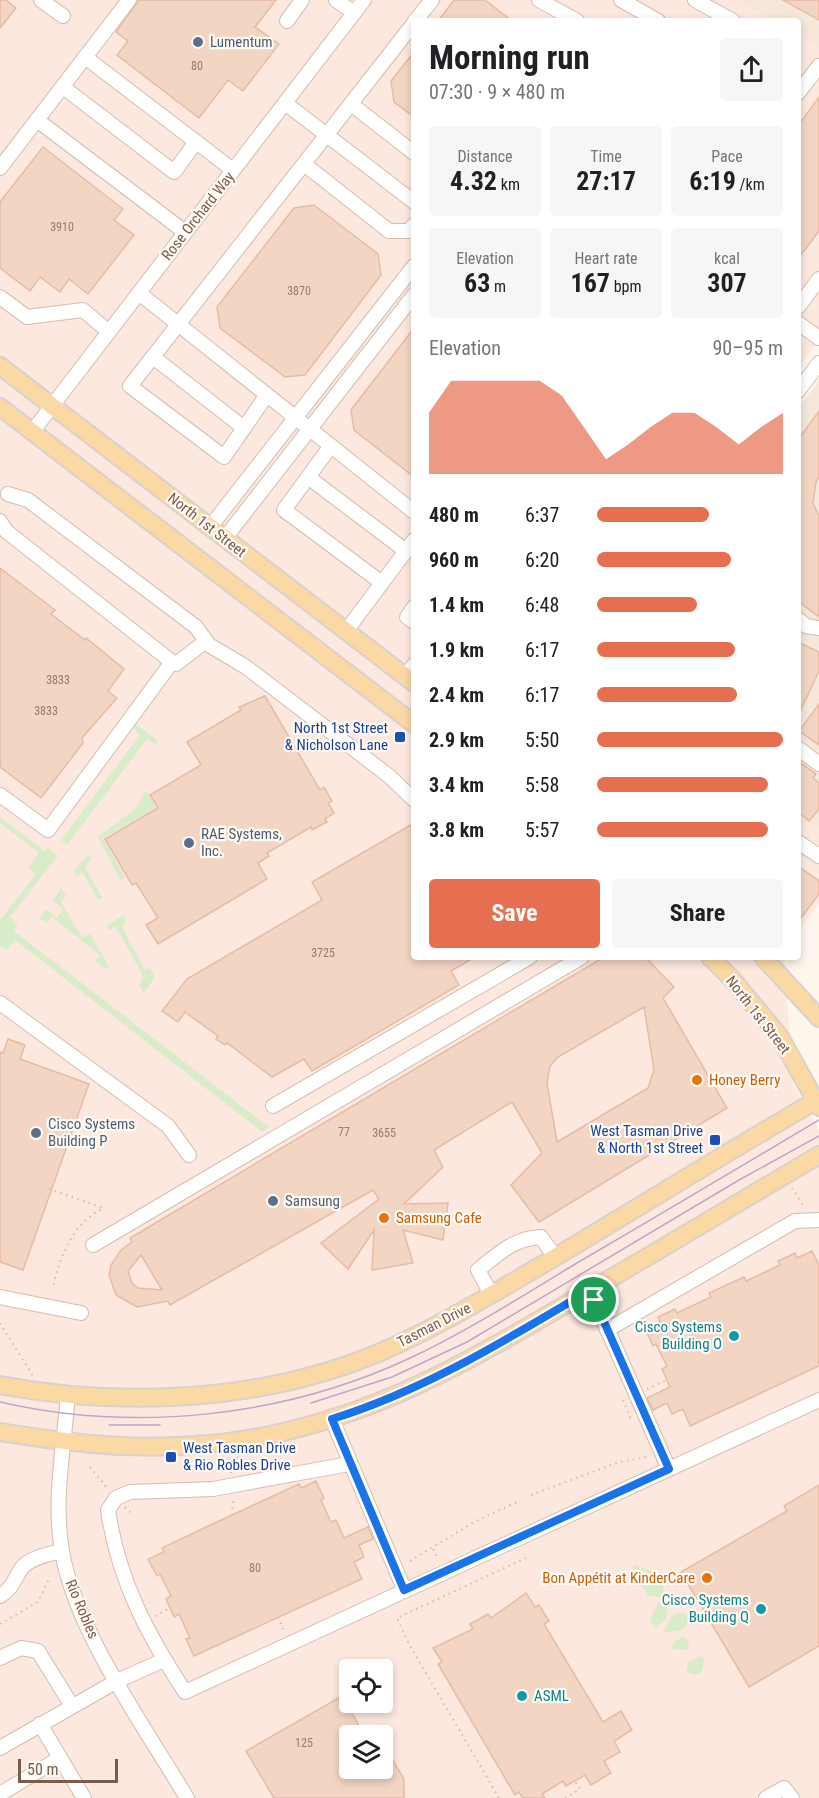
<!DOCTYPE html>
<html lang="en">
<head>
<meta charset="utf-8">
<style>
	:root { --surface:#fff; --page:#f6f6f6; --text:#202124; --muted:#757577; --accent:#e76f51 }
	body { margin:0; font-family:"Roboto Condensed",sans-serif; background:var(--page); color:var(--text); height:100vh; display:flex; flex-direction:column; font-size:22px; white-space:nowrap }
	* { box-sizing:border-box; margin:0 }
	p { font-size:20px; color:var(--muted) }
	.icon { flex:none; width:33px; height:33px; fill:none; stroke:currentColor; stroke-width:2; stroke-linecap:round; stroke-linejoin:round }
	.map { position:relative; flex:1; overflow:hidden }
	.details { position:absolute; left:411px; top:18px; width:390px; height:942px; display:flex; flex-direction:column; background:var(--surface); border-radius:6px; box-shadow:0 3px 9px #0003 }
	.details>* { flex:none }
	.controls { position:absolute; left:339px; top:1659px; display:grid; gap:12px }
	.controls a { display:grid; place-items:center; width:54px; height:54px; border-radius:6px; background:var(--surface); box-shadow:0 3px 9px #0003; font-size:30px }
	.scale { position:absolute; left:18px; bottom:15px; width:100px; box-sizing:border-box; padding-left:6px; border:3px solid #7a5c4d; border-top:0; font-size:16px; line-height:21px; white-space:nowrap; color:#7a5c4d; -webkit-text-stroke:4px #fffaf3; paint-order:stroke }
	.pin { position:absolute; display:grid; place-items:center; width:51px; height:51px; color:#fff; margin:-26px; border:3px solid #fff; border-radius:50%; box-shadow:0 2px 6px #0007 }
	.round { display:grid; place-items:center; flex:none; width:63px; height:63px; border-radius:6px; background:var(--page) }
	.headline { display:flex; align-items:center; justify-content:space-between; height:102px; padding:0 18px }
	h1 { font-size:33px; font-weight:700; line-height:45px }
	.stats { display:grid; grid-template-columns:repeat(3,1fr); gap:9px; height:102px; padding:6px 18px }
	.stats div { display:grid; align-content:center; border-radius:6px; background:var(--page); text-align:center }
	.stats b { font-size:26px; font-weight:700 }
	.stats small { font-size:16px; font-weight:400 }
	.stats p { font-size:16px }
	.chart { height:168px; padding:12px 18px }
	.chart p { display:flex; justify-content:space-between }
	.chart svg { width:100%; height:108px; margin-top:6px; fill:var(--accent); opacity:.7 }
	.cta { display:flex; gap:12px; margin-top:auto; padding:12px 18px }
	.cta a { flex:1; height:69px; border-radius:6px; background:var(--accent); color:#fff; font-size:24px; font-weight:700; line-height:69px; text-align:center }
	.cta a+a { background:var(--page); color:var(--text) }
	ul { padding:0 18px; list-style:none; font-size:20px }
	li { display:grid; grid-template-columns:96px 72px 1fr; align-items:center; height:45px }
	li i { height:15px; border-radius:8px; background:var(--accent) }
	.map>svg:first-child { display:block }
	.residential { fill:#f5e8da }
	.commercial { fill:#fde8e0; fill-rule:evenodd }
	.green { fill:#d8ecc9 }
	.building { fill:#f3d5c3; stroke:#e6bba3; stroke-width:1.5; fill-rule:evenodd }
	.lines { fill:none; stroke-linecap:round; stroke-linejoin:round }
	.minor-casing { stroke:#d1beb0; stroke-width:16 }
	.major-casing { stroke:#dad1cd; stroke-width:20 }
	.path { stroke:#d9b8a5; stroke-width:2; stroke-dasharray:1.5 4.5; stroke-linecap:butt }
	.minor { stroke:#fff; stroke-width:14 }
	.major { stroke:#fbd9a5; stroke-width:16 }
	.tram { stroke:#b9a8c9; stroke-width:1.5 }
	.route-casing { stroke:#fff; stroke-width:12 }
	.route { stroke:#1a73e8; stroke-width:8 }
	.service-dot { fill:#5c6f8a; stroke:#fffaf3; stroke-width:2 }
	.transit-dot { fill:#1a4fb4; stroke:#fffaf3; stroke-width:2 }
	.food-dot { fill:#e8710a; stroke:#fffaf3; stroke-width:2 }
	.culture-dot { fill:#0f9aa8; stroke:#fffaf3; stroke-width:2 }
	.labels { text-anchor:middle; stroke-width:4.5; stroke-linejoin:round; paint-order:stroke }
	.number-label { font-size:12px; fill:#987a6a }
	.service-label { font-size:15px; fill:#4e5e75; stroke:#fffaf3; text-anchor:start }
	.street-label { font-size:15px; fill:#7a5c4d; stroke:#fffaf3 }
	.transit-label { font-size:15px; fill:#164399; stroke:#fffaf3; text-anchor:end }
	.food-label { font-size:15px; fill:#c56008; stroke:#fffaf3; text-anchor:start }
	.culture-label { font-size:15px; fill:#0d838f; stroke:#fffaf3; text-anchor:end }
</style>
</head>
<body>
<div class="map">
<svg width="819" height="1798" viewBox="0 0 819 1798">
	<rect width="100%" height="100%" fill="#fdf6ec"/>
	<!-- residential -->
	<g class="residential">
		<polygon points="737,0 819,0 819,48 798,35 798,21 773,21"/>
		<polygon points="819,380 819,829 798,813 798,409"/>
	</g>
	<!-- commercial -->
	<g class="commercial">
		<path d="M0,0H737L773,21H414V957H784L793,1084L819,1129V1798H0ZM350,1670H382V1702H350ZM350,1736H382V1768H350Z"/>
		<polygon points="798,35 819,48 819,340 798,368"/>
		<polygon points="798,813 819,829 819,903 798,931"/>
	</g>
	<!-- green -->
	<g class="green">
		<polygon points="136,724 158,741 155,745 147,739 67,845 61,840 140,735 133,728"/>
		<polygon points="146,790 156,808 103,838 125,877 120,880 98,837 136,808"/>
		<polygon points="0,817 45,851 48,848 58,856 10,917 18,925 14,931 269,1127 262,1132 15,940 7,950 0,946 0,920 36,874 28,868 39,853 0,823"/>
		<polygon points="88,854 91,859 85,867 102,898 98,900 82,872 77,877 74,871"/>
		<polygon points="61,888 66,895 61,902 82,937 90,934 109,966 105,969 95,961 100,955 52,917 46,922 40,919 46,909 57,918 63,909 53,900"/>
		<polygon points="124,915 126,922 121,925 145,970 150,967 155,977 144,992 139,985 143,976 116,927 109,930 107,925"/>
		<polygon points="635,1565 651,1571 663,1586 663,1595 659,1597 648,1595 633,1575 632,1567"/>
		<polygon points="662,1603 668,1607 666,1619 655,1628 650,1621 657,1604"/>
		<polygon points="677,1613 685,1614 692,1619 682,1630 663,1633 672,1616"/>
		<polygon points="683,1637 690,1642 687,1650 672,1649 674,1642"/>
		<polygon points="699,1656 705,1657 702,1671 697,1675 686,1672 688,1663"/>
	</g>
	<!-- building -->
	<g class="building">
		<polygon points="0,0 6,0 16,8 0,28"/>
		<polygon points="139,0 276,0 255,27 279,44 243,91 228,80 199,118 117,55 128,41 116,32"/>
		<polygon points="454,0 485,0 512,21 438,21"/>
		<polygon points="783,0 819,0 819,20"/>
		<polygon points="414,52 414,117 394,102 391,81"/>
		<polygon points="819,97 819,231 798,259 798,126"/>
		<polygon points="43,147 123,209 114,220 134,235 88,294 69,279 60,292 40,277 30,291 0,268 0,202"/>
		<polygon points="314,205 378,254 381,275 305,375 285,377 220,328 217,307 294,208"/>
		<polygon points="414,328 414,477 354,430 351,410"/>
		<polygon points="819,411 819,477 816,482 813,503 819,516 819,617 798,601 798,440"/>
		<polygon points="0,568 55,610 51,614 85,640 86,638 124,669 108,691 117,698 82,738 83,743 41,798 0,767"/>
		<polygon points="798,642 819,652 819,671 798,716"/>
		<polygon points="265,696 320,790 324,787 332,801 328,803 334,813 325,819 327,822 312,830 311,827 267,853 269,856 258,863 267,879 158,944 146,925 158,918 136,883 132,885 105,839 158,808 150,795 201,765 187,742 241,710 239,707"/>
		<polygon points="819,704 819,745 799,731"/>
		<polygon points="798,761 816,774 813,778 819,783 819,809 809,821 798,812"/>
		<polygon points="414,823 414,957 475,957 451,971 459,985 312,1071 304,1059 272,1077 227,1043 225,1045 216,1039 218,1036 185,1012 178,1022 162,1011 187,979 322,900 312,882"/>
		<polygon points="798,866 819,881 819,894 798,922"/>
		<path d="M604,957H645L674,987L663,998L727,1108L539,1222L511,1185L542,1153L512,1102L434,1150L443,1167L404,1204L448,1203L443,1240L403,1230L413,1263L372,1270L374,1230L348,1269L321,1243L379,1199L373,1190L170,1305L168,1301L137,1307L116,1295L109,1275L111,1265L121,1250L132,1242L130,1238ZM644,1007L654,1070L648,1088L557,1142L547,1083L550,1066L558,1057ZM141,1255L162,1290L138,1288L132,1283L128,1271Z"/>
		<polygon points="8,1039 25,1045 20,1059 89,1084 23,1270 0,1262 0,1052 3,1053"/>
		<polygon points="812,1251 819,1265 819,1366 690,1426 683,1409 672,1414 667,1403 653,1410 647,1398 670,1387 662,1369 667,1366 656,1344 653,1346 645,1328 660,1321 658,1317 675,1309 677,1313 711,1297 709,1293 744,1277 746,1281 780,1265 778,1261 795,1253 797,1258"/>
		<polygon points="316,1481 324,1498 321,1500 331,1522 336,1520 344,1538 368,1527 373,1539 359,1545 364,1557 354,1562 362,1579 194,1656 186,1639 190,1638 179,1614 174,1617 166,1599 171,1596 160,1574 157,1576 148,1559 164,1552 162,1548 204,1528 299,1484 301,1488"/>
		<polygon points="819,1485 819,1646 749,1687 681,1572 787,1511 784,1506"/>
		<polygon points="526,1593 535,1607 539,1605 549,1621 544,1624 603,1722 621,1711 632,1730 614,1741 620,1752 604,1761 611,1773 591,1785 585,1775 566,1786 563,1781 542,1794 545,1798 523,1798 519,1792 515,1795 438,1664 442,1662 433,1648 473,1629 470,1624 488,1614 491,1618"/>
		<polygon points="342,1696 365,1736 350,1736 350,1768 382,1768 382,1743 404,1779 404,1798 274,1798 246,1751"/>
	</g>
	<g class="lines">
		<defs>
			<g id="minor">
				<polyline points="41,0 63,16"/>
				<polyline points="336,0 354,13"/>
				<polyline points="539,0 577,21"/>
				<polyline points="621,0 658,21"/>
				<polyline points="695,0 733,21"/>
				<polyline points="287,21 302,0"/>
				<polyline points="415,21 432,0"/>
				<polyline points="85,57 233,170"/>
				<polyline points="63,87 174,172 196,142"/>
				<polyline points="798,93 819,66"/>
				<polyline points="285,103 414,202"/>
				<polyline points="351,104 414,153"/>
				<polyline points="37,120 185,232"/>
				<polyline points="304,164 389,231 409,231 414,225"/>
				<polyline points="0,168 129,0"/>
				<polyline points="139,293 414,512"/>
				<polyline points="0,297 27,317 83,310 109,332"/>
				<polyline points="798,307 819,279"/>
				<polyline points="798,323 819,338"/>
				<polyline points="153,357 244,428"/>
				<polyline points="798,391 819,363"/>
				<polyline points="266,396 224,457 130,386 414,23"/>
				<polyline points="32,432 364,0"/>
				<polyline points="330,447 284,510 382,583"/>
				<polyline points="308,477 406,551"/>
				<polyline points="8,494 28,500 196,627 209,645 246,667 389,776 414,800"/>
				<polyline points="0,521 6,531 172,662 176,664 206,641"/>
				<polyline points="210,527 414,266"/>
				<polyline points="225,538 414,295"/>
				<polyline points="414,607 407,617 414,622"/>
				<polyline points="798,619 806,626 819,628"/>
				<polyline points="346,631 414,540"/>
				<polyline points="405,676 414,665"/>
				<polyline points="798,748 819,764"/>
				<polyline points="0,795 48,830 172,662"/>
				<polyline points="798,842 819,856"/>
				<polyline points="0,1003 168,1126 189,1155"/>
				<polyline points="273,1106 530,957"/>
				<polyline points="93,1245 582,957"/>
				<polyline points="590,1290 669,1469"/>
				<path d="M491,1294L478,1270C498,1254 514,1238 541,1237L555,1257"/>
				<polyline points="0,1297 81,1313"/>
				<polyline points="607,1330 795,1221 819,1220"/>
				<path d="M68,1395C64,1446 53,1500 62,1551C75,1631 145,1727 187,1798"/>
				<polyline points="332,1419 404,1589"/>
				<path d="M349,1464L213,1489L130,1492L116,1498L108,1510C118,1579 147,1634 185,1692L819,1400"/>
				<path d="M0,1596C12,1589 14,1580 21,1569C28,1558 49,1554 62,1551"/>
				<polyline points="0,1658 21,1648 38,1651 72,1706"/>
				<polyline points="40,1724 84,1798"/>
				<polyline points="0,1748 117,1681 164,1660"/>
				<polyline points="0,1794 60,1758"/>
				<polyline points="766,1798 784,1788 792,1798"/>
			</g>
			<g id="major">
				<polyline points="0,366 414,683"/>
				<polyline points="0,407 414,724"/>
				<polyline points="710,957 733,980 780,1037 819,1107"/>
				<polyline points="763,957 819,1018"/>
				<path d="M0,1385C126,1408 264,1402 383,1351C436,1328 485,1298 535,1269C630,1213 723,1154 819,1099"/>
				<path d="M0,1432C93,1447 172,1454 265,1436C390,1411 482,1353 589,1291C666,1246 743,1200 819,1155"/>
			</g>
		</defs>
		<!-- minor casing -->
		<use href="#minor" class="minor-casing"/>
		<!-- major casing -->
		<use href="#major" class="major-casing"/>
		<!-- path -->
		<g class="path">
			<polyline points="792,1188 805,1208"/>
			<path d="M49,1189L103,1208C72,1225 61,1253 53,1287"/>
			<polyline points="0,1323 33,1376"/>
			<polyline points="647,1389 667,1380"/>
			<polyline points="623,1400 632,1422"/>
			<polyline points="90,1467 107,1488"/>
			<polyline points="231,1473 230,1465 239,1456"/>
			<polyline points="531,1495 619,1462 648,1457"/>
			<polyline points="125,1507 131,1513"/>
			<polyline points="232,1515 233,1500"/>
			<polyline points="433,1549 438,1560"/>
			<polyline points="410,1561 474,1522 517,1502"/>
			<polyline points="155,1616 170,1608"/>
			<polyline points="278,1617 284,1631"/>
			<polyline points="0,1624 38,1602 49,1579"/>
			<polyline points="499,1798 409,1644 397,1618 526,1558"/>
			<polyline points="565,1798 580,1789 575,1781"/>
		</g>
		<!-- minor -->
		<use href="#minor" class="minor"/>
		<!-- major -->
		<use href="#major" class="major"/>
		<!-- tram -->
		<g class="tram">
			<path d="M0,1402C134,1433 283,1417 408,1359C466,1332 522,1296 577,1263C658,1216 738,1168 819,1120"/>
			<polyline points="311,1403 392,1377 467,1342 739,1180 819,1136"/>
			<polyline points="109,1425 160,1425"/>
		</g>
	</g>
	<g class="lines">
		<defs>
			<path id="route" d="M590,1290L669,1469L404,1590L332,1419C425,1390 506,1340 590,1290Z"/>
		</defs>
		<!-- route casing -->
		<use href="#route" class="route-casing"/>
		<!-- route -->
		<use href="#route" class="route"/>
	</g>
	<!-- markers -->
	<g class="service-dot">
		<circle cx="198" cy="42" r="6"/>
		<circle cx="189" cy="843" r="6"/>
		<circle cx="36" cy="1133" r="6"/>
		<circle cx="273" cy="1201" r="6"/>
	</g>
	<g class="transit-dot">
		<rect x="394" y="731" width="12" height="12" rx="3"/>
		<rect x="709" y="1134" width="12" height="12" rx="3"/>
		<rect x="165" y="1451" width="12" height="12" rx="3"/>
	</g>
	<g class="food-dot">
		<circle cx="697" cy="1080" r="6"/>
		<circle cx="384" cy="1218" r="6"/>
		<circle cx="707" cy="1578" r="6"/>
	</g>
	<g class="culture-dot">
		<circle cx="734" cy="1336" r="6"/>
		<circle cx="761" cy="1609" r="6"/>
		<circle cx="522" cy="1696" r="6"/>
	</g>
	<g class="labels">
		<!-- number labels -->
		<g class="number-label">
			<text x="197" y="70">80</text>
			<text x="62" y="231">3910</text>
			<text x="299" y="295">3870</text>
			<text x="58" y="684">3833</text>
			<text x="46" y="715">3833</text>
			<text x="323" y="957">3725</text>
			<text x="344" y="1136">77</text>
			<text x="384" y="1137">3655</text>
			<text x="255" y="1572">80</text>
			<text x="304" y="1747">125</text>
		</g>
		<!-- service labels -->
		<g class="service-label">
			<text x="210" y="47">Lumentum</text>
			<text x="201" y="839">RAE Systems,<tspan x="201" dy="17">Inc.</tspan></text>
			<text x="48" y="1129">Cisco Systems<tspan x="48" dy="17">Building P</tspan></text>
			<text x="285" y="1206">Samsung</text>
		</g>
		<!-- street labels -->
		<g class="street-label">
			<text transform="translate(198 216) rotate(-52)" y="5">Rose Orchard Way</text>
			<text transform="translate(207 525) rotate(38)" y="5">North 1st Street</text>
			<text transform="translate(758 1015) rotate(52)" y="5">North 1st Street</text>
			<text transform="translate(434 1325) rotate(-27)" y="5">Tasman Drive</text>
			<text transform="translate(82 1609) rotate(67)" y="5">Rio Robles</text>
		</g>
		<!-- transit labels -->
		<g class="transit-label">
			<text x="388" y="733">North 1st Street<tspan x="388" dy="17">&amp; Nicholson Lane</tspan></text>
			<text x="703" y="1136">West Tasman Drive<tspan x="703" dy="17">&amp; North 1st Street</tspan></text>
			<text x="183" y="1453" text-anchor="start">West Tasman Drive<tspan x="183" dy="17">&amp; Rio Robles Drive</tspan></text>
		</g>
		<!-- food labels -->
		<g class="food-label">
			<text x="709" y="1085">Honey Berry</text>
			<text x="396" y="1223">Samsung Cafe</text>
			<text x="695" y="1583" text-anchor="end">Bon Appétit at KinderCare</text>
		</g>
		<!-- culture labels -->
		<g class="culture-label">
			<text x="722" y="1332">Cisco Systems<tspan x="722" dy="17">Building O</tspan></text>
			<text x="749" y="1605">Cisco Systems<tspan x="749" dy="17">Building Q</tspan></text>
			<text x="534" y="1701" text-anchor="start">ASML</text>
		</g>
	</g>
</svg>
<div class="controls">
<a><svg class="icon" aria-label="locate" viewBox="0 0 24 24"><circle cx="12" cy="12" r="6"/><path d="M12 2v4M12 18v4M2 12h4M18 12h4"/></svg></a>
<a><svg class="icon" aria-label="layers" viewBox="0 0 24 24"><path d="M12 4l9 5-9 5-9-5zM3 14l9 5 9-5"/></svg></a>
</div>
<div class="scale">50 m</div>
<div class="pin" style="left:594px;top:1300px;background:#1e9e55"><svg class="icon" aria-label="arrive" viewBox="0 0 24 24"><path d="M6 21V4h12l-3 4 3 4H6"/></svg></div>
<section class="details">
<div class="headline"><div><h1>Morning run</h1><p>07:30 · 9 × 480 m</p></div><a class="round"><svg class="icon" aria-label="share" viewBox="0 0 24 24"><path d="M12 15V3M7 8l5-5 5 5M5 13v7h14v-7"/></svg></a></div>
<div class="stats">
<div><p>Distance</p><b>4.32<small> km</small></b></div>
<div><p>Time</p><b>27:17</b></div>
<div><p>Pace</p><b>6:19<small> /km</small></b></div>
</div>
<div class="stats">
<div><p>Elevation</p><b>63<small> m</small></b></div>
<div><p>Heart rate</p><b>167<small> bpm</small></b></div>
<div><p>kcal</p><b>307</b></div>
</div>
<div class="chart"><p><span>Elevation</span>90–95 m</p>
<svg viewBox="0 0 160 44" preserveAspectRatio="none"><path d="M0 44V19L10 6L20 6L30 6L40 6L50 6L60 12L70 25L80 38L90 32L100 25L110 19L120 19L130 25L140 32L150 25L160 19V44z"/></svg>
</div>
<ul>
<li><b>480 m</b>6:37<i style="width:60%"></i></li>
<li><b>960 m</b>6:20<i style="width:72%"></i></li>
<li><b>1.4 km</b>6:48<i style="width:54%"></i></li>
<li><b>1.9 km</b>6:17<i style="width:74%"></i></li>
<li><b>2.4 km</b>6:17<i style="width:75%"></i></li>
<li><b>2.9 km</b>5:50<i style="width:100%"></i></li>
<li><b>3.4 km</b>5:58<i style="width:92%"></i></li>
<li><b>3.8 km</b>5:57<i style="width:92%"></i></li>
</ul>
<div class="cta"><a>Save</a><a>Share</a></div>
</section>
</div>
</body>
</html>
